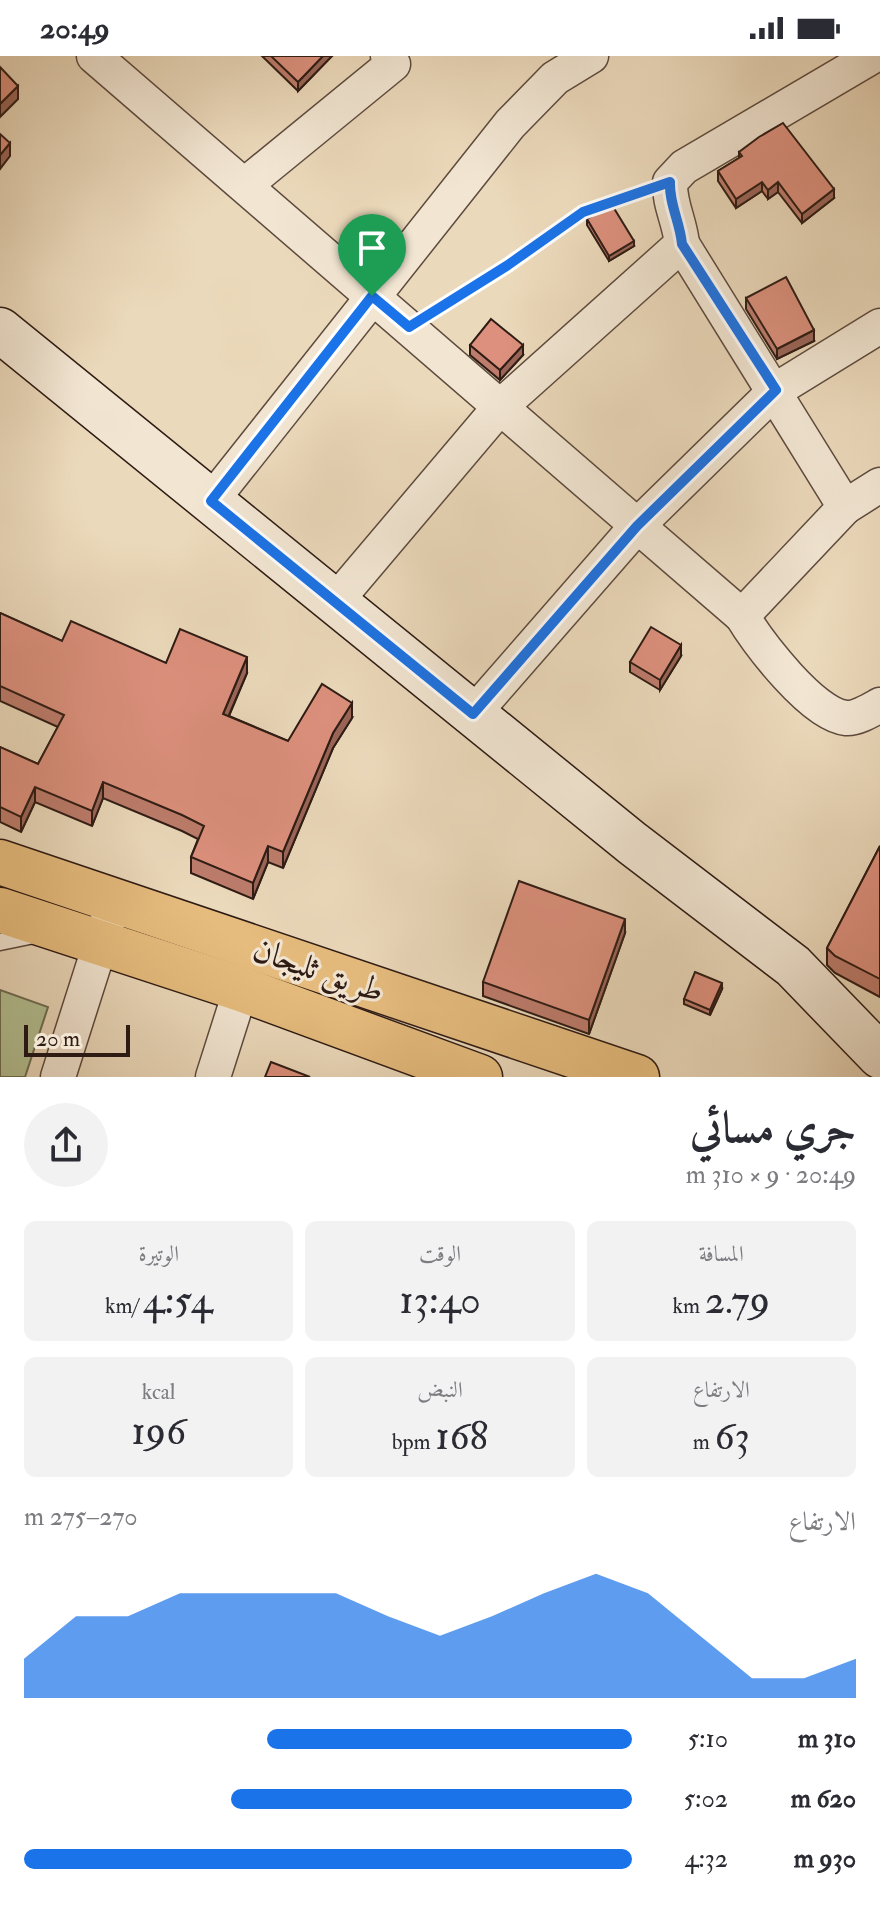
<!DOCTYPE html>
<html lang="ar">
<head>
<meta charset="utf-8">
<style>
	:root { --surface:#fff; --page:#f2f2f3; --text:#2b2b33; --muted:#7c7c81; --accent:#1a73e8 }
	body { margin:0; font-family:"IM FELL Double Pica",Amiri,serif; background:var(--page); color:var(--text); direction:rtl; height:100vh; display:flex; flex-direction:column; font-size:30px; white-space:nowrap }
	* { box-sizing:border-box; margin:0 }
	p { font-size:26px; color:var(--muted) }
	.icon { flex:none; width:44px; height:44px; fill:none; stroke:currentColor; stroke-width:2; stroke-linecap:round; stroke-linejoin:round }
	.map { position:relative; height:1021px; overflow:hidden; direction:ltr }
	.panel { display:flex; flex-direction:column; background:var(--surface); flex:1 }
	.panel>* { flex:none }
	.scale { position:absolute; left:24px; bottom:20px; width:106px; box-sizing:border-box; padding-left:8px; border:4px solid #2e1b14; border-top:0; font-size:22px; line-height:28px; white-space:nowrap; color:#2e1b14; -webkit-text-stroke:6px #f2e6d3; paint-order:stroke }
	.pin { position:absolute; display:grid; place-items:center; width:68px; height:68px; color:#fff; margin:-82px -34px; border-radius:50% 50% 50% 0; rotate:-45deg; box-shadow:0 0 8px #0007 }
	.pin .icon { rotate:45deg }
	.round { display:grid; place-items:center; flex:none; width:84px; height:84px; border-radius:42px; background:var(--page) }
	.summary { display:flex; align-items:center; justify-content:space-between; height:136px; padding:0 24px }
	h1 { font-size:44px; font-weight:600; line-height:60px }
	.figures { display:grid; grid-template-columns:repeat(3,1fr); gap:12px; height:136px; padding:8px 24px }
	.figures div { display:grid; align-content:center; border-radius:12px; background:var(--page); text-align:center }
	.figures b { font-size:40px; font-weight:600 }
	.figures small { font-size:22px; font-weight:400 }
	.figures p { font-size:22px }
	.chart { height:224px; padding:16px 24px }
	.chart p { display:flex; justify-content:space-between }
	.chart svg { width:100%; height:144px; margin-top:8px; fill:var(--accent); opacity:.7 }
	ul { padding:0 24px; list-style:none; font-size:26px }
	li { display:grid; grid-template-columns:128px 96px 1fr; align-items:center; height:60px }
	li i { height:20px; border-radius:10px; background:var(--accent) }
	.status { display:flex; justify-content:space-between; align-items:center; height:56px; padding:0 40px; background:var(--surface); direction:ltr }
	.status svg { height:22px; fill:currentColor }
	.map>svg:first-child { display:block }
	.green { fill:#b3c093; stroke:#706e54; stroke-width:2 }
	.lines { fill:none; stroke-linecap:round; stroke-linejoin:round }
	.lane-casing { stroke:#5d4a3e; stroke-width:19 }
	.street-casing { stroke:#5d4a3e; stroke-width:37 }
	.secondary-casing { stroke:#2e1b14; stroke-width:47 }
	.primary-casing { stroke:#2e1b14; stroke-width:47 }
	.path { stroke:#2e1b14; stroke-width:5; stroke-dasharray:6 4; stroke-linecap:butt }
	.lane { stroke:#f2e6d3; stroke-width:16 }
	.street { stroke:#f2e6d3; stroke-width:34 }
	.secondary { stroke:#f2e6d3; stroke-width:44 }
	.primary { stroke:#e6bc7e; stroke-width:44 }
	.wall { fill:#bd7c6c; stroke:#2e1b14; stroke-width:2 }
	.shaded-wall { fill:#9a6558; stroke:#2e1b14; stroke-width:2 }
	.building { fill:#dc907d; stroke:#2e1b14; stroke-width:2 }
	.route-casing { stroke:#fff; stroke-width:16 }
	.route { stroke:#1a73e8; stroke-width:10 }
	.labels { text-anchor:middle; stroke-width:6; stroke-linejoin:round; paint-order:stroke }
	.street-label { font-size:34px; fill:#2e1b14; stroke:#f2e6d3 }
</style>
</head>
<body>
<div class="status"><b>20:49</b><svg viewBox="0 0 49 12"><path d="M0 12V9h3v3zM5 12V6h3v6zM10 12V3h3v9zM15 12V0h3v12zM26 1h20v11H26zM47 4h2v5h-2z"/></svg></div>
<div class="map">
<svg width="880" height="1021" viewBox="0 0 880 1021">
	<rect width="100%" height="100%" fill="#ebd9bb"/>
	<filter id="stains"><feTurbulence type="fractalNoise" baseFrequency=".0025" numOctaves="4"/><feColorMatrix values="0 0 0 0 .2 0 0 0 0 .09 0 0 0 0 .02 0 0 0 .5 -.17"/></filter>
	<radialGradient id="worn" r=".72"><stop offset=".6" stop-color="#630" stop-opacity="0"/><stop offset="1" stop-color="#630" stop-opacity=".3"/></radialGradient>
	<!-- green -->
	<polygon class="green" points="0,934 48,951 25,1021 0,1021"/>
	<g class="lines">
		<defs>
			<polyline id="lane" points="0,886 39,878"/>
			<g id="street">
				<path d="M94,0L742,560C759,588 813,659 846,662C856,663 871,654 880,649"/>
				<polyline points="245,129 393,8 388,0"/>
				<polyline points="682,188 845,451 880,429"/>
				<polyline points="211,445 510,68 555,22 591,0"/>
				<path d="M335,546L500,351L682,188C680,166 669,148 670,126L684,111L873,0"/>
				<polyline points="742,560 845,451"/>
				<polyline points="473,658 637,470 776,334 880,270"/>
				<polyline points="58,1021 108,864"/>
				<polyline points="213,1021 241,933"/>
			</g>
			<polyline id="secondary" points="0,274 632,787 793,910 880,1000"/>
			<g id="primary">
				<polyline points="0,806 637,1021"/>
				<polyline points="0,854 241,933 480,1021"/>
			</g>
		</defs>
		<!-- lane casing -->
		<use href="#lane" class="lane-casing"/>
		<!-- street casing -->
		<use href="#street" class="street-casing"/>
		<!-- secondary casing -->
		<use href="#secondary" class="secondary-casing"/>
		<!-- primary casing -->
		<use href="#primary" class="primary-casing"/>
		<!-- path -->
		<polyline class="path" points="437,253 583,156 638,137"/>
		<!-- lane -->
		<use href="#lane" class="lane"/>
		<!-- street -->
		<use href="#street" class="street"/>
		<!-- secondary -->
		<use href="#secondary" class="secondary"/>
		<!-- primary -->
		<use href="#primary" class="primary"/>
	</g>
	<!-- wall -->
	<g class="wall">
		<polygon points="262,0 332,0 298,35"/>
		<polygon points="739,96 834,142 802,167 778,136 768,143 762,135 736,152 718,125 718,115 739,102"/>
		<polygon points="587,163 634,190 609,205 587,169"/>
		<polygon points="746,242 814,285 777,303 746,253"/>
		<polygon points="470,289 523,299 500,324 470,299"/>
		<polygon points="0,557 62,585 166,607 247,617 229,660 288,685 352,662 333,692 283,812 268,806 253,843 191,817 191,801 198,783 182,775 103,742 92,770 35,746 21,776 0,766 0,691 38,708 58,671 0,645"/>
		<polygon points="681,600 660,634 630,616 630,606"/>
		<polygon points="880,790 880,941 835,917 827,909 827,892"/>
		<polygon points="625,877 589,978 483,940 483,926"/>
		<polygon points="722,933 710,959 684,948 684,943"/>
	</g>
	<!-- shaded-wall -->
	<g class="shaded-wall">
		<polygon points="323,0 332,0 298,35 298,26"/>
		<polygon points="18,30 18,43 0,61 0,48"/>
		<polygon points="10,87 10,100 0,113 0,99"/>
		<polygon points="762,126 762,135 736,152 736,143"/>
		<polygon points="778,126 778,136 768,143 768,134"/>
		<polygon points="834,133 834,142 802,167 802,158"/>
		<polygon points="634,185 634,190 609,205 609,200"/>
		<polygon points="814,274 814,285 777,303 777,293"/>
		<polygon points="523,289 523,299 500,324 500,314"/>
		<polygon points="681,589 681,600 660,634 660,624"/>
		<polygon points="247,601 247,617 223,673 223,658"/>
		<polygon points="352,647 352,662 333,692 283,812 283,796 333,677"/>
		<polygon points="103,726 103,742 92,770 92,755"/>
		<polygon points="35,731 35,746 21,776 21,761"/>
		<polygon points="268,790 268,806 253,843 253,827"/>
		<polygon points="625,863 625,877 589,978 589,964"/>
		<polygon points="722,927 722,933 710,959 710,954"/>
	</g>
	<!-- building -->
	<g class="building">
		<polygon points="271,0 323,0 298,26"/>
		<polygon points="0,11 18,30 0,48"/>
		<polygon points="783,67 834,133 802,158 778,126 768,134 762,126 736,143 718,115 742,100 739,96 759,81"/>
		<polygon points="0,78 10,87 0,99"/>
		<polygon points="612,149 634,185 609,200 587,163"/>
		<polygon points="786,221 814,274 777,293 746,242"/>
		<polygon points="491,263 523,289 500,314 470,289"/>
		<polygon points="0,557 62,585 71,565 166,607 180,573 247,601 223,658 288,685 322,628 352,647 333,677 283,796 268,790 253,827 191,801 204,770 182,759 103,726 92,755 35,731 21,761 0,751 0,691 38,708 64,659 0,630"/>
		<polygon points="651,571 681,589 660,624 630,606"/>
		<polygon points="880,790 880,923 835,900 827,892"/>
		<polygon points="519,825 625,863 589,964 483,926"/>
		<polygon points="695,916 722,927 710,954 684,943"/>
		<polygon points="271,1006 310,1021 265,1021"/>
	</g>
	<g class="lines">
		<defs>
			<path id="route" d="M670,126C669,148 680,166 682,188L776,334L637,470L473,658L211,445L372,240L409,271L508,209L583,156Z"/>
		</defs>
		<!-- route casing -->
		<use href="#route" class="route-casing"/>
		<!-- route -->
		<use href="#route" class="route"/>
	</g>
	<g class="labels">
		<!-- street labels -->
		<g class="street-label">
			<text transform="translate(319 913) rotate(19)" y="12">طريق ثليجان</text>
		</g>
	</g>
	<rect width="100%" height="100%" filter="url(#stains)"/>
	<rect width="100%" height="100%" fill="url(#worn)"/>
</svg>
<div class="scale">20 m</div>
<div class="pin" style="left:372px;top:240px;background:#1e9e55"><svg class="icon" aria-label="arrive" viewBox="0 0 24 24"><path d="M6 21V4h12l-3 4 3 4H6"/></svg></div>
</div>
<section class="panel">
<div class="summary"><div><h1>جري مسائي</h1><p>20:49 · 9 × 310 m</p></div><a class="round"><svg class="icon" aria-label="share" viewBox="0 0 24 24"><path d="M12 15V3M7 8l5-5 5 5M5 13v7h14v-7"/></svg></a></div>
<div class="figures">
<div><p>المسافة</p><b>2.79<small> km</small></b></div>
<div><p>الوقت</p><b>13:40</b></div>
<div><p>الوتيرة</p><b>4:54<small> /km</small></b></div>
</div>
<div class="figures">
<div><p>الارتفاع</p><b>63<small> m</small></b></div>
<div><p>النبض</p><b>168<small> bpm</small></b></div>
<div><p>kcal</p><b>196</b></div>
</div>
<div class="chart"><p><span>الارتفاع</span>270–275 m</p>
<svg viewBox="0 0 160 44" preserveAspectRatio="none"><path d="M0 44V32L10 19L20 19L30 12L40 12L50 12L60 12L70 19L80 25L90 19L100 12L110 6L120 12L130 25L140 38L150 38L160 32V44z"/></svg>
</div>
<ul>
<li><b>310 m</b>5:10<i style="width:60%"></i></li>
<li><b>620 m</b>5:02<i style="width:66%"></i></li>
<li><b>930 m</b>4:32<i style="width:100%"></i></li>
</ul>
</section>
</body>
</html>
